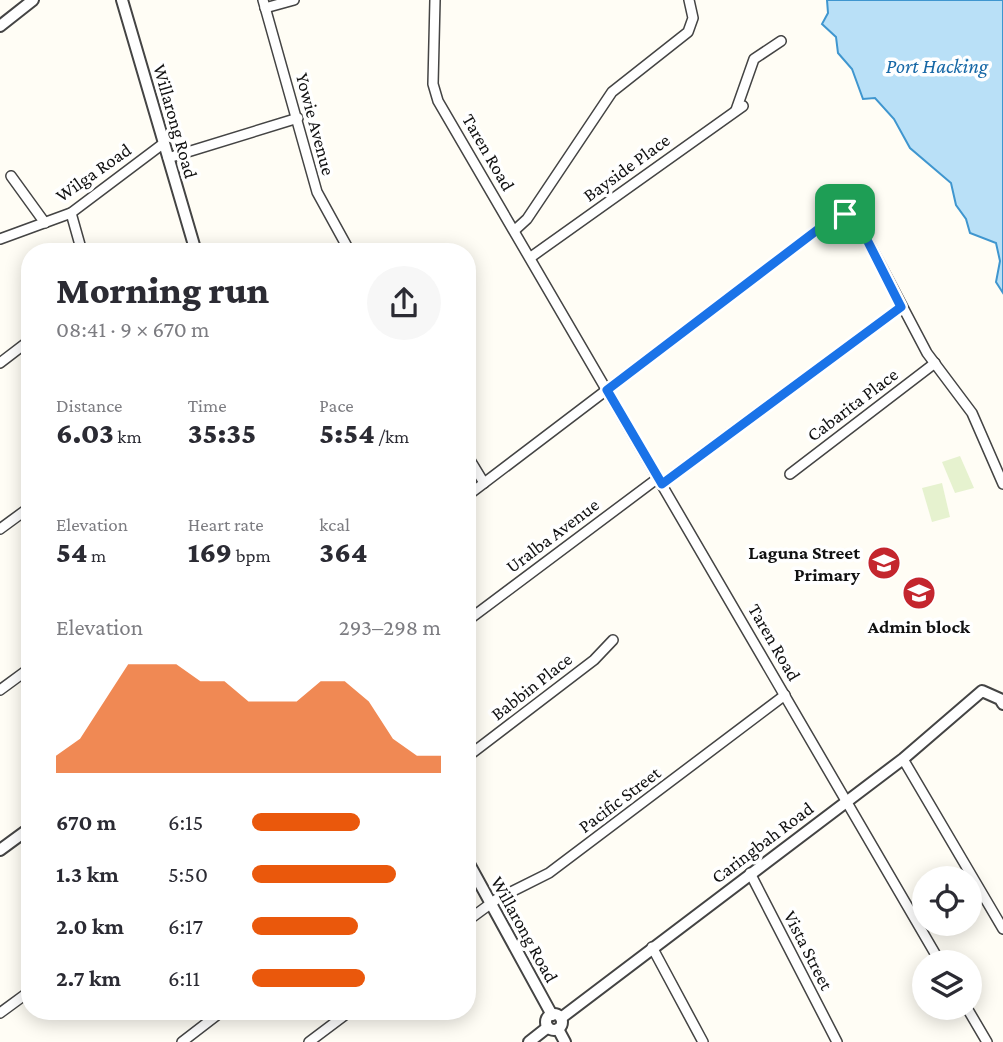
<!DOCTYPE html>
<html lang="en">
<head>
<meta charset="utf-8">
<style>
	:root { --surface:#fff; --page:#f7f7f7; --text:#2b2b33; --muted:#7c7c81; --accent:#ea580c }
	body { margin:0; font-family:"Crimson Pro",serif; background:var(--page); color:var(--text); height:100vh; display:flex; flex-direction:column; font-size:26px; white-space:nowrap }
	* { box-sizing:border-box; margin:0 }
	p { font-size:23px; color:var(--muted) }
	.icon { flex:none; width:38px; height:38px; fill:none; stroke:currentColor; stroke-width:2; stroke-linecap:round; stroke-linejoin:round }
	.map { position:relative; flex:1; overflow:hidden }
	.sheet { position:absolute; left:21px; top:243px; width:455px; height:777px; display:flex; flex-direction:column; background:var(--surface); border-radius:28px; box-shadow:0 4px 18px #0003 }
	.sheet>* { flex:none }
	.fabs { position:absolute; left:912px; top:866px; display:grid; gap:14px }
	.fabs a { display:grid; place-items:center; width:70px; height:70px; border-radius:50%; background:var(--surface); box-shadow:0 4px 18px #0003; font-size:35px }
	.pin { position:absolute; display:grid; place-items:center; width:60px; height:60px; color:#fff; margin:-30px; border-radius:14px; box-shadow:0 4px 10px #0006 }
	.round { display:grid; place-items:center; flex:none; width:74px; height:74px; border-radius:37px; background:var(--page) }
	.head { display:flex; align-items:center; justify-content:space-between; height:119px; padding:0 35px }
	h1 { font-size:38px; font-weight:800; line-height:52px }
	.stats { display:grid; grid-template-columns:repeat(3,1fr); gap:10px; height:119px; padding:7px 35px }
	.stats div { display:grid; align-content:center }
	.stats b { font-size:30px; font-weight:800 }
	.stats small { font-size:19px; font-weight:400 }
	.stats p { font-size:19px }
	.chart { height:196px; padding:14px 35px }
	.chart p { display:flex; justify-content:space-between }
	.chart svg { width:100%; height:126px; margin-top:7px; fill:var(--accent); opacity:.7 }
	ul { padding:0 35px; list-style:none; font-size:23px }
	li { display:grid; grid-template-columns:112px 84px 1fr; align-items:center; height:52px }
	li i { height:18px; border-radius:9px; background:var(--accent) }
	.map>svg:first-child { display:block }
	.pitch { fill:#e6f2cf }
	.water { fill:#b9e0f7; stroke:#3f96cf; stroke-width:2 }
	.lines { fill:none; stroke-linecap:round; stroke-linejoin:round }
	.minor-casing { stroke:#444; stroke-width:12 }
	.tertiary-casing { stroke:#444; stroke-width:14 }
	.minor { stroke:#fff; stroke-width:9 }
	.tertiary { stroke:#fff; stroke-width:10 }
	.route-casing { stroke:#fff; stroke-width:14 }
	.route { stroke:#1a73e8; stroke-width:9 }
	.labels { text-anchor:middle; stroke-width:7; stroke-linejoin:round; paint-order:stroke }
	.street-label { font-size:19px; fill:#111; stroke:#fff }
	.poi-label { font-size:19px; font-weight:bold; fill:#111; stroke:#fff; text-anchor:end }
	.water-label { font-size:21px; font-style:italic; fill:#1768a6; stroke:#fff }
</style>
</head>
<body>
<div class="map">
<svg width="1003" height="1042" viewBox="0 0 1003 1042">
	<rect width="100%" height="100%" fill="#fffdf5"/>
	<!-- pitch -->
	<g class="pitch">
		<polygon points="960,456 974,488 955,493 942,462"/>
		<polygon points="942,483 950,517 932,522 922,488"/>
	</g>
	<!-- water -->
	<polygon class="water" points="827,0 1003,0 1003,293 996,282 1000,261 996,243 970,233 966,219 956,205 951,183 910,148 894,119 875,98 863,99 852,69 838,53 836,37 822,24 828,13"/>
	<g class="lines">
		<defs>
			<g id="minor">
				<polyline points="263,0 317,192 350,252"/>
				<polyline points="435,0 433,84 438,101 940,962"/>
				<polyline points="265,8 294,0"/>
				<polyline points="736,110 754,59 781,41"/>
				<polyline points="168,158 298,118"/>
				<polyline points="11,176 45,223"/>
				<polyline points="71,213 82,252"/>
				<polyline points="515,230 527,219 612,92 688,32 693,18 689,0"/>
				<polyline points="0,239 71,213 164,143"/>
				<polyline points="531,257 743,106"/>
				<polyline points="0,363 30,340"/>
				<polyline points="467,455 484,483"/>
				<polyline points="790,474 935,363"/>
				<polyline points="661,484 901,307"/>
				<polyline points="467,496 829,221 845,214 857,220 927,353 972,413 1003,484"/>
				<polyline points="0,529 30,507"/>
				<polyline points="467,621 658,478"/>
				<polyline points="0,690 30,668"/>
				<polyline points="467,757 594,660 613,640"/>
				<polyline points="903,759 1003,929"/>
				<polyline points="750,873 837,1042"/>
				<polyline points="467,921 497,899 549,873 785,695"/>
				<polyline points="652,947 703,1042"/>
				<polyline points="967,1008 987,1042"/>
				<polyline points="0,1013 30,991"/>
				<polyline points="182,1042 221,1012"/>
				<polyline points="309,1042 349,1012"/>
			</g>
			<g id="tertiary">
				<polyline points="122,0 196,252"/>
				<polyline points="0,26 33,0"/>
				<polyline points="0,850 30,828"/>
				<polyline points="467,860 552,1015"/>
				<circle cx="554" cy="1022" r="8"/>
				<polyline points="561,1018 903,759 982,691 1000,699 1003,704"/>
				<polyline points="558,1029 565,1042"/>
				<polyline points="529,1042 548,1027"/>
			</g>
		</defs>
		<!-- minor casing -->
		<use href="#minor" class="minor-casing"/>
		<!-- tertiary casing -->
		<use href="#tertiary" class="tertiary-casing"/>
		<!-- minor -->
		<use href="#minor" class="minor"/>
		<!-- tertiary -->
		<use href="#tertiary" class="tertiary"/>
	</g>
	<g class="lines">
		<defs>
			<polygon id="route" points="845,214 857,220 901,307 662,484 607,390 829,221"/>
		</defs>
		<!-- route casing -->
		<use href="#route" class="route-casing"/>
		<!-- route -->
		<use href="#route" class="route"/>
	</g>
	<!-- icons -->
	<defs>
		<symbol id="school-disc" viewBox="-11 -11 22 22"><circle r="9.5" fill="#c4262e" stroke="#fff"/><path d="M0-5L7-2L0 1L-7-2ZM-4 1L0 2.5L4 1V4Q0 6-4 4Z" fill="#fff"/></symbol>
	</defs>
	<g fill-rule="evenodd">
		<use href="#school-disc" x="865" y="544" width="38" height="38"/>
		<use href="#school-disc" x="900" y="574" width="38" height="38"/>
	</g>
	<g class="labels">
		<!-- street labels -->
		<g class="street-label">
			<text transform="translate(176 121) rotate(74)" y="7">Willarong Road</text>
			<text transform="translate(316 124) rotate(75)" y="7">Yowie Avenue</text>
			<text transform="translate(489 152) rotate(60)" y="7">Taren Road</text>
			<text transform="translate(626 167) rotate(-36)" y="7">Bayside Place</text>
			<text transform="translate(93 172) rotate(-35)" y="7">Wilga Road</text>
			<text transform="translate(852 404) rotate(-37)" y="7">Cabarita Place</text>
			<text transform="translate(552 535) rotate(-37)" y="7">Uralba Avenue</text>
			<text transform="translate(775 642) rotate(60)" y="7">Taren Road</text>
			<text transform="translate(531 686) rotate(-38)" y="7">Babbin Place</text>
			<text transform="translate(619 799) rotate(-37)" y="7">Pacific Street</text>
			<text transform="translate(762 842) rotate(-37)" y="7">Caringbah Road</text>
			<text transform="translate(525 929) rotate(61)" y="7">Willarong Road</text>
			<text transform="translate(809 950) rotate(63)" y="7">Vista Street</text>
		</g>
		<!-- poi labels -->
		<g class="poi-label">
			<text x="860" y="559">Laguna Street<tspan x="860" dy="22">Primary</tspan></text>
			<text x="919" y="633" text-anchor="middle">Admin block</text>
		</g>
		<!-- water labels -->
		<g class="water-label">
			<text x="937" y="73">Port Hacking</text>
		</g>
	</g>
</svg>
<div class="fabs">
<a><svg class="icon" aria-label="locate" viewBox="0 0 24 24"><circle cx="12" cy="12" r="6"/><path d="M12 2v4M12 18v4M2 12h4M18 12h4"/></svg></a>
<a><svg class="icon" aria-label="layers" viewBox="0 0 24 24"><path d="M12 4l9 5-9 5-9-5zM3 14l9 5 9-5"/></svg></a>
</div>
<div class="pin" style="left:845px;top:214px;background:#1e9e55"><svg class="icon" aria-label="arrive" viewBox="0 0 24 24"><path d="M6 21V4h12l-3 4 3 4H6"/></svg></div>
<section class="sheet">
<div class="head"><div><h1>Morning run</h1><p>08:41 · 9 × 670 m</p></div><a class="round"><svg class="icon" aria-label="share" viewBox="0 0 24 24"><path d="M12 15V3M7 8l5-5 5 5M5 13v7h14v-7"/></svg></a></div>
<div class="stats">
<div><p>Distance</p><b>6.03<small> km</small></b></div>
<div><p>Time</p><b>35:35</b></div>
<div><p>Pace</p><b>5:54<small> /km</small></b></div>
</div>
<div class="stats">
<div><p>Elevation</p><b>54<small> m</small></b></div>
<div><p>Heart rate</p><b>169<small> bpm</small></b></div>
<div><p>kcal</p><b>364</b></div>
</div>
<div class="chart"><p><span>Elevation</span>293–298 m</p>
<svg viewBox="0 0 160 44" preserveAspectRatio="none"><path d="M0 44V38L10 32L20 19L30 6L40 6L50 6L60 12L70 12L80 19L90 19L100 19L110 12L120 12L130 19L140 32L150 38L160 38V44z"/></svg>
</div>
<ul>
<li><b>670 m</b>6:15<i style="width:57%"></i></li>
<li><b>1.3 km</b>5:50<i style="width:76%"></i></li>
<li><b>2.0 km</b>6:17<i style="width:56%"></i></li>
<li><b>2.7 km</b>6:11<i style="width:60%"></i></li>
</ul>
</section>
</div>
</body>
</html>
